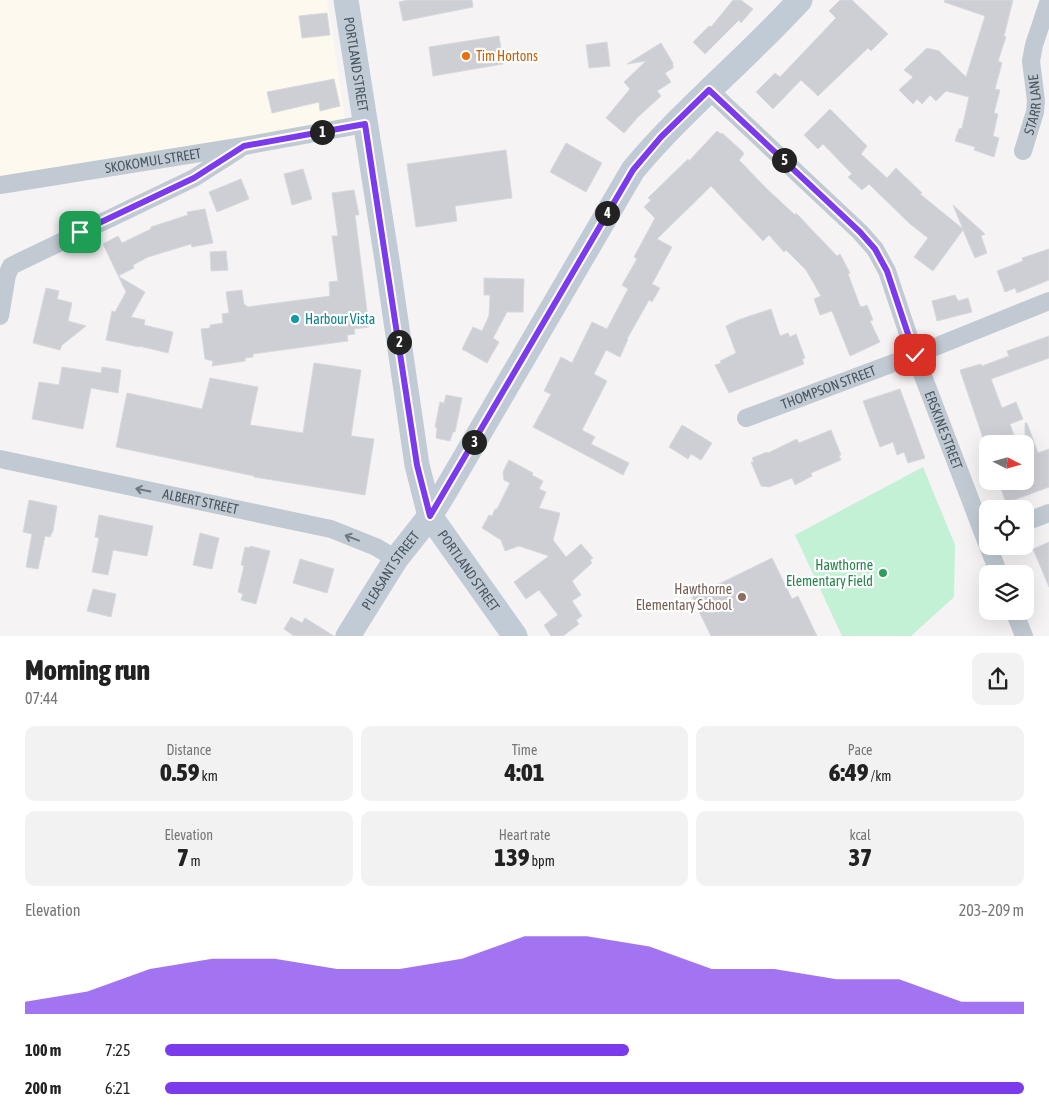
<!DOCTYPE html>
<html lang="en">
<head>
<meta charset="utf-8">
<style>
	:root { --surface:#fff; --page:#f2f2f2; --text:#222; --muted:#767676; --accent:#7c3aed }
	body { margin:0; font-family:"Asap Condensed",sans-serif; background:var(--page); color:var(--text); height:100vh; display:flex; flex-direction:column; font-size:19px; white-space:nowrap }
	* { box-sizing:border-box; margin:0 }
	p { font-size:16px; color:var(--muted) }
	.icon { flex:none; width:28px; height:28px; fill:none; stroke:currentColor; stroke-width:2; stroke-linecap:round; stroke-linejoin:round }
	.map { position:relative; height:636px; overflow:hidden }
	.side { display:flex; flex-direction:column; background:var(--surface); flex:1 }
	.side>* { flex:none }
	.needle { width:32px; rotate:96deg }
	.controls { position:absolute; left:979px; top:435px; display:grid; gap:10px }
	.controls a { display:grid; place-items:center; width:55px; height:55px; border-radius:10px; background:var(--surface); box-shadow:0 5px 20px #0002; font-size:25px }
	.pin { position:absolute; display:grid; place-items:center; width:42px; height:42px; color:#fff; margin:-21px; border-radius:10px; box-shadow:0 2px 8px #0006 }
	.km { position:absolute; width:25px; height:25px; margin:-12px; border-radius:50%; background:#222; color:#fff; font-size:14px; line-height:25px; text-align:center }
	.round { display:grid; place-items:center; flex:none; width:52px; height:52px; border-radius:10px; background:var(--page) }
	.headline { display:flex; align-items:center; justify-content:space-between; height:85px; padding:0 25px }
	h1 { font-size:28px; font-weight:800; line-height:38px }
	.figures { display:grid; grid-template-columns:repeat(3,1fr); gap:8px; height:85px; padding:5px 25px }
	.figures div { display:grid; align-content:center; border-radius:10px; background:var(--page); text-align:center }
	.figures b { font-size:25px; font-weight:800 }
	.figures small { font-size:14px; font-weight:400 }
	.figures p { font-size:14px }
	.chart { height:140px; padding:10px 25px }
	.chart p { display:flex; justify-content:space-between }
	.chart svg { width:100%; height:90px; margin-top:5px; fill:var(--accent); opacity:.7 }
	ul { padding:0 25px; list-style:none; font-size:16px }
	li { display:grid; grid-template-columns:80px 60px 1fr; align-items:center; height:38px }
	li i { height:12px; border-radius:6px; background:var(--accent) }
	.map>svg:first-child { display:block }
	.commercial { fill:#fdf9ef }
	.green { fill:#c3f1d5 }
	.building { fill:#cdcfd5; stroke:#d7d9de }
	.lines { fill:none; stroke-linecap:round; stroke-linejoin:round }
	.street { stroke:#c1cad2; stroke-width:18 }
	.secondary { stroke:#c1cbd6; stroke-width:25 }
	.oneway { stroke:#6e7983 }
	.route-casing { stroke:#fff; stroke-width:10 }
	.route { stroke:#7c3aed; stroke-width:6 }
	.food-dot { fill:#e8710a; stroke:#fff; stroke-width:2 }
	.culture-dot { fill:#0f9aa8; stroke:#fff; stroke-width:2 }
	.leisure-dot { fill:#2e9e5b; stroke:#fff; stroke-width:2 }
	.education-dot { fill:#8d6e63; stroke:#fff; stroke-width:2 }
	.labels { text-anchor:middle; stroke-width:4.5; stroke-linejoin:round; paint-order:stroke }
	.food-label { font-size:14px; fill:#c56008; stroke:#fff; text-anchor:start }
	.street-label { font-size:14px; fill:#4a5661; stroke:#fff }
	.culture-label { font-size:14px; fill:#0d838f; stroke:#fff; text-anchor:start }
	.leisure-label { font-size:14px; fill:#27864d; stroke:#fff; text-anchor:end }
	.education-label { font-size:14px; fill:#785e54; stroke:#fff; text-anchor:end }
</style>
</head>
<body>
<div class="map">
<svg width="1049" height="636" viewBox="0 0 1049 636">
	<rect width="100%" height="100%" fill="#f5f3f3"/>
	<!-- commercial -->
	<polygon class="commercial" points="0,0 327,0 346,124 0,176"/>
	<!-- green -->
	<polygon class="green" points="923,467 955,545 954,597 911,636 842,636 795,535"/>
	<!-- building -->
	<g class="building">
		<polygon points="408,0 472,0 473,7 403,21 399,2"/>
		<polygon points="733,0 741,0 753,9 741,23 739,20 705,54 693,42 709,26 711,27"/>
		<polygon points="840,0 852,0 888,34 871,51 868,48 818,96 801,80 773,109 756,92 775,73 780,77 836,18 829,11"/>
		<polygon points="945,0 1013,0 1004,36 1006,37 998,61 1002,63 995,89 1000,90 994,113 998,114 993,136 999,138 994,157 974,150 975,147 955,141 959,129 962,128 969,97 946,91 936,101 930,95 922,104 917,99 913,104 899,90 913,77 904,70 927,48 939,51 966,77 985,16 944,2"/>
		<polygon points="327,13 330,35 302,38 299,16"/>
		<polygon points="499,36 503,64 433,76 429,47"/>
		<polygon points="607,42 610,66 589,68 586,45"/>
		<polygon points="661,43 673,63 673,68 665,73 671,82 657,91 661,96 638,117 624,133 606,118 630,89 624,82 646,61 627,64"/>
		<polygon points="334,79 340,106 320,111 319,102 272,113 267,92"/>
		<polygon points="830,109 867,146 861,154 887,178 896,168 922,193 920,194 963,229 953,205 985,234 981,236 987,253 975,258 963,230 933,271 914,257 928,238 909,223 869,184 862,190 848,177 852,174 823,144 818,149 804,135"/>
		<polygon points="717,131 721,134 722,133 742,151 744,154 739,160 767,189 795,215 796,213 837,256 840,254 850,273 848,274 860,306 862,307 867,305 873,320 870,321 880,342 850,356 832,311 820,315 814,299 821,296 806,270 786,250 784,252 769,235 763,241 711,186 657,239 672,247 652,284 660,288 652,302 649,300 627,339 628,339 620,357 606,350 594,374 607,381 582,430 595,437 591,444 629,463 623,475 533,427 551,394 544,391 561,357 572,363 592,322 607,329 628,289 622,285 637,259 634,257 655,218 644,207 651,200 648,198 688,159 689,161"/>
		<polygon points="566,143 602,163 586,192 550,172"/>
		<polygon points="506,150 512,198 455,206 457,221 416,227 407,164"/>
		<polygon points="303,169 312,199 292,205 284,174"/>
		<polygon points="241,179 249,199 217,212 209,192"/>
		<polygon points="354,190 359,215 355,215 369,327 354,329 355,334 347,335 348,341 253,354 253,357 245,358 245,361 212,366 213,361 205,359 201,329 210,328 210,325 223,323 222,314 229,313 226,292 242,290 244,305 246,305 247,307 330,296 329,282 338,281 332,236 338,236 332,193"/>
		<polygon points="205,209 213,243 192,247 191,244 148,257 133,265 134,268 118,276 145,292 131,317 145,320 144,325 173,332 168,353 139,346 139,347 106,340 112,311 115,312 126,292 103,244 118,236 122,243 151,229 151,227 188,215 187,212"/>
		<polygon points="1049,249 1049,280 1017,293 1015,288 1005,292 997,271 1023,261 1022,258"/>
		<polygon points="226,251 228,270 211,271 210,252"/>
		<polygon points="484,278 524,279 523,312 507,312 493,338 499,342 487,363 462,349 473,327 482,331 489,316 490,295 484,295"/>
		<polygon points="46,288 59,291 57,299 72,303 68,321 86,326 62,345 60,350 33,343"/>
		<polygon points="955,295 958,301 968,298 972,312 937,321 932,301"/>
		<polygon points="771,309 780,336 788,333 790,337 796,334 805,358 802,359 804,364 729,393 715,365 721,363 720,361 736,353 726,326 738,320"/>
		<polygon points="1049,336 1049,358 991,379 1002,408 1016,402 1023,419 1010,424 1017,444 985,444 960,370 981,364 982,366 1009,356 1007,351"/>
		<polygon points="314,363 361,370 351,436 374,439 365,495 254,477 254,476 116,447 127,393 202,409 210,378 258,387 250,425 303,433"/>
		<polygon points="62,367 101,373 102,367 121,370 118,393 91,388 83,429 32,419 39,382 59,385"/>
		<polygon points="900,389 925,458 908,463 904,452 897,455 893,442 880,447 863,401"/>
		<polygon points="446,395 462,398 455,432 453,432 450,441 436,438 437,428 435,427 440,402 444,403"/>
		<polygon points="1025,423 1027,423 1038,453 1049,449 1049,487 1006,503 1000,486 1015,481 1025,481 1025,472 1030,470 1025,458"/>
		<polygon points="682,425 712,443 701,460 691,454 688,459 669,447"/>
		<polygon points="831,430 841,455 839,456 841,460 811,473 812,476 795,485 792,478 769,487 761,486 751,462 754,462 752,458 767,452 768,453 797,439 799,443"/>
		<polygon points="509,460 533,473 532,475 543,481 539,489 546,492 539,508 560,513 553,540 566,557 581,544 593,558 590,560 592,563 572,581 581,595 572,601 582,616 576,620 579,624 563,636 551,636 544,625 558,615 539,590 526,599 514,582 549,556 519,546 505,551 501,540 482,528 489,515 492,516 495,509 497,509 510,483 504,480 503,472"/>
		<polygon points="29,500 57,506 53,531 50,537 45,536 38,569 26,567 32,534 23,532"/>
		<polygon points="99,515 153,526 147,556 113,550 108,575 92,572 99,538 95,537"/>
		<polygon points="200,533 219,538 212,569 193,565"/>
		<polygon points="1049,542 1049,587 1033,549"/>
		<polygon points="250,546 270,551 256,604 241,600 243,594 238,592 244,566 241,565 245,547 250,548"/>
		<polygon points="772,558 792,599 798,596 817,636 711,636 692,597"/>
		<polygon points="300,559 334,569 327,593 293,583"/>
		<polygon points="93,589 116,594 111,617 87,611"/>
		<polygon points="291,617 302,623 305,618 334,636 294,636 284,629"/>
	</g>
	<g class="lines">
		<!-- street -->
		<g class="street">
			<path id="s1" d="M709,90L860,232L875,249L887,271L915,355L988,546"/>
			<path id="s2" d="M1023,151L1035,112L1036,101L1031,61L1034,45L1049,0"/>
			<path id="s3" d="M0,185L244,146L365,124"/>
			<polyline points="0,316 7,275 11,266 194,178 238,150"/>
			<path id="s4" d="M746,418L915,355L1049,301"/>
			<path id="s5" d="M0,459L331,529L376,547L396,559"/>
			<polyline points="1025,522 1049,513"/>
			<polyline points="988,546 999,574"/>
			<polyline points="1014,611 1024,636"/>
		</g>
		<!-- secondary -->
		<g class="secondary">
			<path id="s6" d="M346,0L387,260L417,465L430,516L515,636"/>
			<path id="s7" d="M348,636L396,559L430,516L446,490L633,170C684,109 746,59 800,0"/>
		</g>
	</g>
	<!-- one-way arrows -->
	<defs><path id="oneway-shaft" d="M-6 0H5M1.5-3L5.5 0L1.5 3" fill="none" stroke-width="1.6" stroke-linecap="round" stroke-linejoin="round" transform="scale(1.25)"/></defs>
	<g class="oneway">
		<use href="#oneway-shaft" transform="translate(143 490) rotate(-168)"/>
		<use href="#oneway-shaft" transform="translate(352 538) rotate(-159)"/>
	</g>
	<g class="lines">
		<defs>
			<polyline id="route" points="80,232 194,178 244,146 365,124 417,465 430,516 633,170 661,137 709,90 860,232 875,249 887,271 915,355"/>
		</defs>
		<!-- route casing -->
		<use href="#route" class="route-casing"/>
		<!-- route -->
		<use href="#route" class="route"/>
	</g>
	<!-- markers -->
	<circle class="food-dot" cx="466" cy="56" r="5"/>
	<circle class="culture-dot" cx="295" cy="319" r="5"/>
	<circle class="leisure-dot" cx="883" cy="573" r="5"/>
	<circle class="education-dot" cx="742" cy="597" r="5"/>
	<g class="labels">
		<!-- food labels -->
		<g class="food-label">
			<text x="476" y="61">Tim Hortons</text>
		</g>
		<!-- street labels -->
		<g class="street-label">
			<text dy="5" stroke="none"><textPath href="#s6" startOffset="65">PORTLAND STREET</textPath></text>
			<text dy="5" stroke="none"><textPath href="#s2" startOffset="48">STARR LANE</textPath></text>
			<text dy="5" stroke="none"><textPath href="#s3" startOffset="155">SKOKOMUL STREET</textPath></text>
			<text dy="5" stroke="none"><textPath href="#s4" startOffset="88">THOMPSON STREET</textPath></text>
			<text dy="5" stroke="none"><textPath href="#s1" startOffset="424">ERSKINE STREET</textPath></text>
			<text dy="5" stroke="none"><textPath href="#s5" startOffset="205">ALBERT STREET</textPath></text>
			<text dy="5" stroke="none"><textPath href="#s7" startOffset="78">PLEASANT STREET</textPath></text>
			<text dy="5" stroke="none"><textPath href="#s6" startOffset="590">PORTLAND STREET</textPath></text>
		</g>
		<!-- culture labels -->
		<g class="culture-label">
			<text x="305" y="324">Harbour Vista</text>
		</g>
		<!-- leisure labels -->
		<g class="leisure-label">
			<text x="873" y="570">Hawthorne<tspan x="873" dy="16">Elementary Field</tspan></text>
		</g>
		<!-- education labels -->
		<g class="education-label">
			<text x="732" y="594">Hawthorne<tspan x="732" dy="16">Elementary School</tspan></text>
		</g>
	</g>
</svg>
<div class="controls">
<a><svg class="needle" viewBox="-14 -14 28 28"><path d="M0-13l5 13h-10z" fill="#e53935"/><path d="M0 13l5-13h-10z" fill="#767676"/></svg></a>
<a><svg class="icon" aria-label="locate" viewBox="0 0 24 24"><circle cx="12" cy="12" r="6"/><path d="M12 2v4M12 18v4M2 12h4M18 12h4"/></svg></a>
<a><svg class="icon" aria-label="layers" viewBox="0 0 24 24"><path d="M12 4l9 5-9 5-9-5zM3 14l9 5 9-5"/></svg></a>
</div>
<div class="pin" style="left:80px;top:232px;background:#1e9e55"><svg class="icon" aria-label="arrive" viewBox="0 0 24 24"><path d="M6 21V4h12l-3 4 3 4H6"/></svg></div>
<div class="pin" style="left:915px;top:355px;background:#d93025"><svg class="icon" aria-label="check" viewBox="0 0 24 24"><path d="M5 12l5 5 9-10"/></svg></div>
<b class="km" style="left:322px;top:132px">1</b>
<b class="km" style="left:399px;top:342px">2</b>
<b class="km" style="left:474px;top:442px">3</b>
<b class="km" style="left:607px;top:213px">4</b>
<b class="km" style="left:784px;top:160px">5</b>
</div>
<section class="side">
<div class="headline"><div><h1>Morning run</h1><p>07:44</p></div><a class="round"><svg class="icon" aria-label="share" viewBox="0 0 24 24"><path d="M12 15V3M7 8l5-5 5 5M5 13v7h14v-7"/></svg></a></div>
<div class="figures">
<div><p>Distance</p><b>0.59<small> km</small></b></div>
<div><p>Time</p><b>4:01</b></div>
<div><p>Pace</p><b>6:49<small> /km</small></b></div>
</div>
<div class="figures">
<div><p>Elevation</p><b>7<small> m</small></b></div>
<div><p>Heart rate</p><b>139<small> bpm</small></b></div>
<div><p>kcal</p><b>37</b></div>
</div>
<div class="chart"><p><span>Elevation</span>203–209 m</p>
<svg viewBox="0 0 160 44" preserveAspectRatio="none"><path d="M0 44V38L10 33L20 22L30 17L40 17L50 22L60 22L70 17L80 6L90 6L100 11L110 22L120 22L130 27L140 27L150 38L160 38V44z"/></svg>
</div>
<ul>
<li><b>100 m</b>7:25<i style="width:54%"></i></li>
<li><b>200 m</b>6:21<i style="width:100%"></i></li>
</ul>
</section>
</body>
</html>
